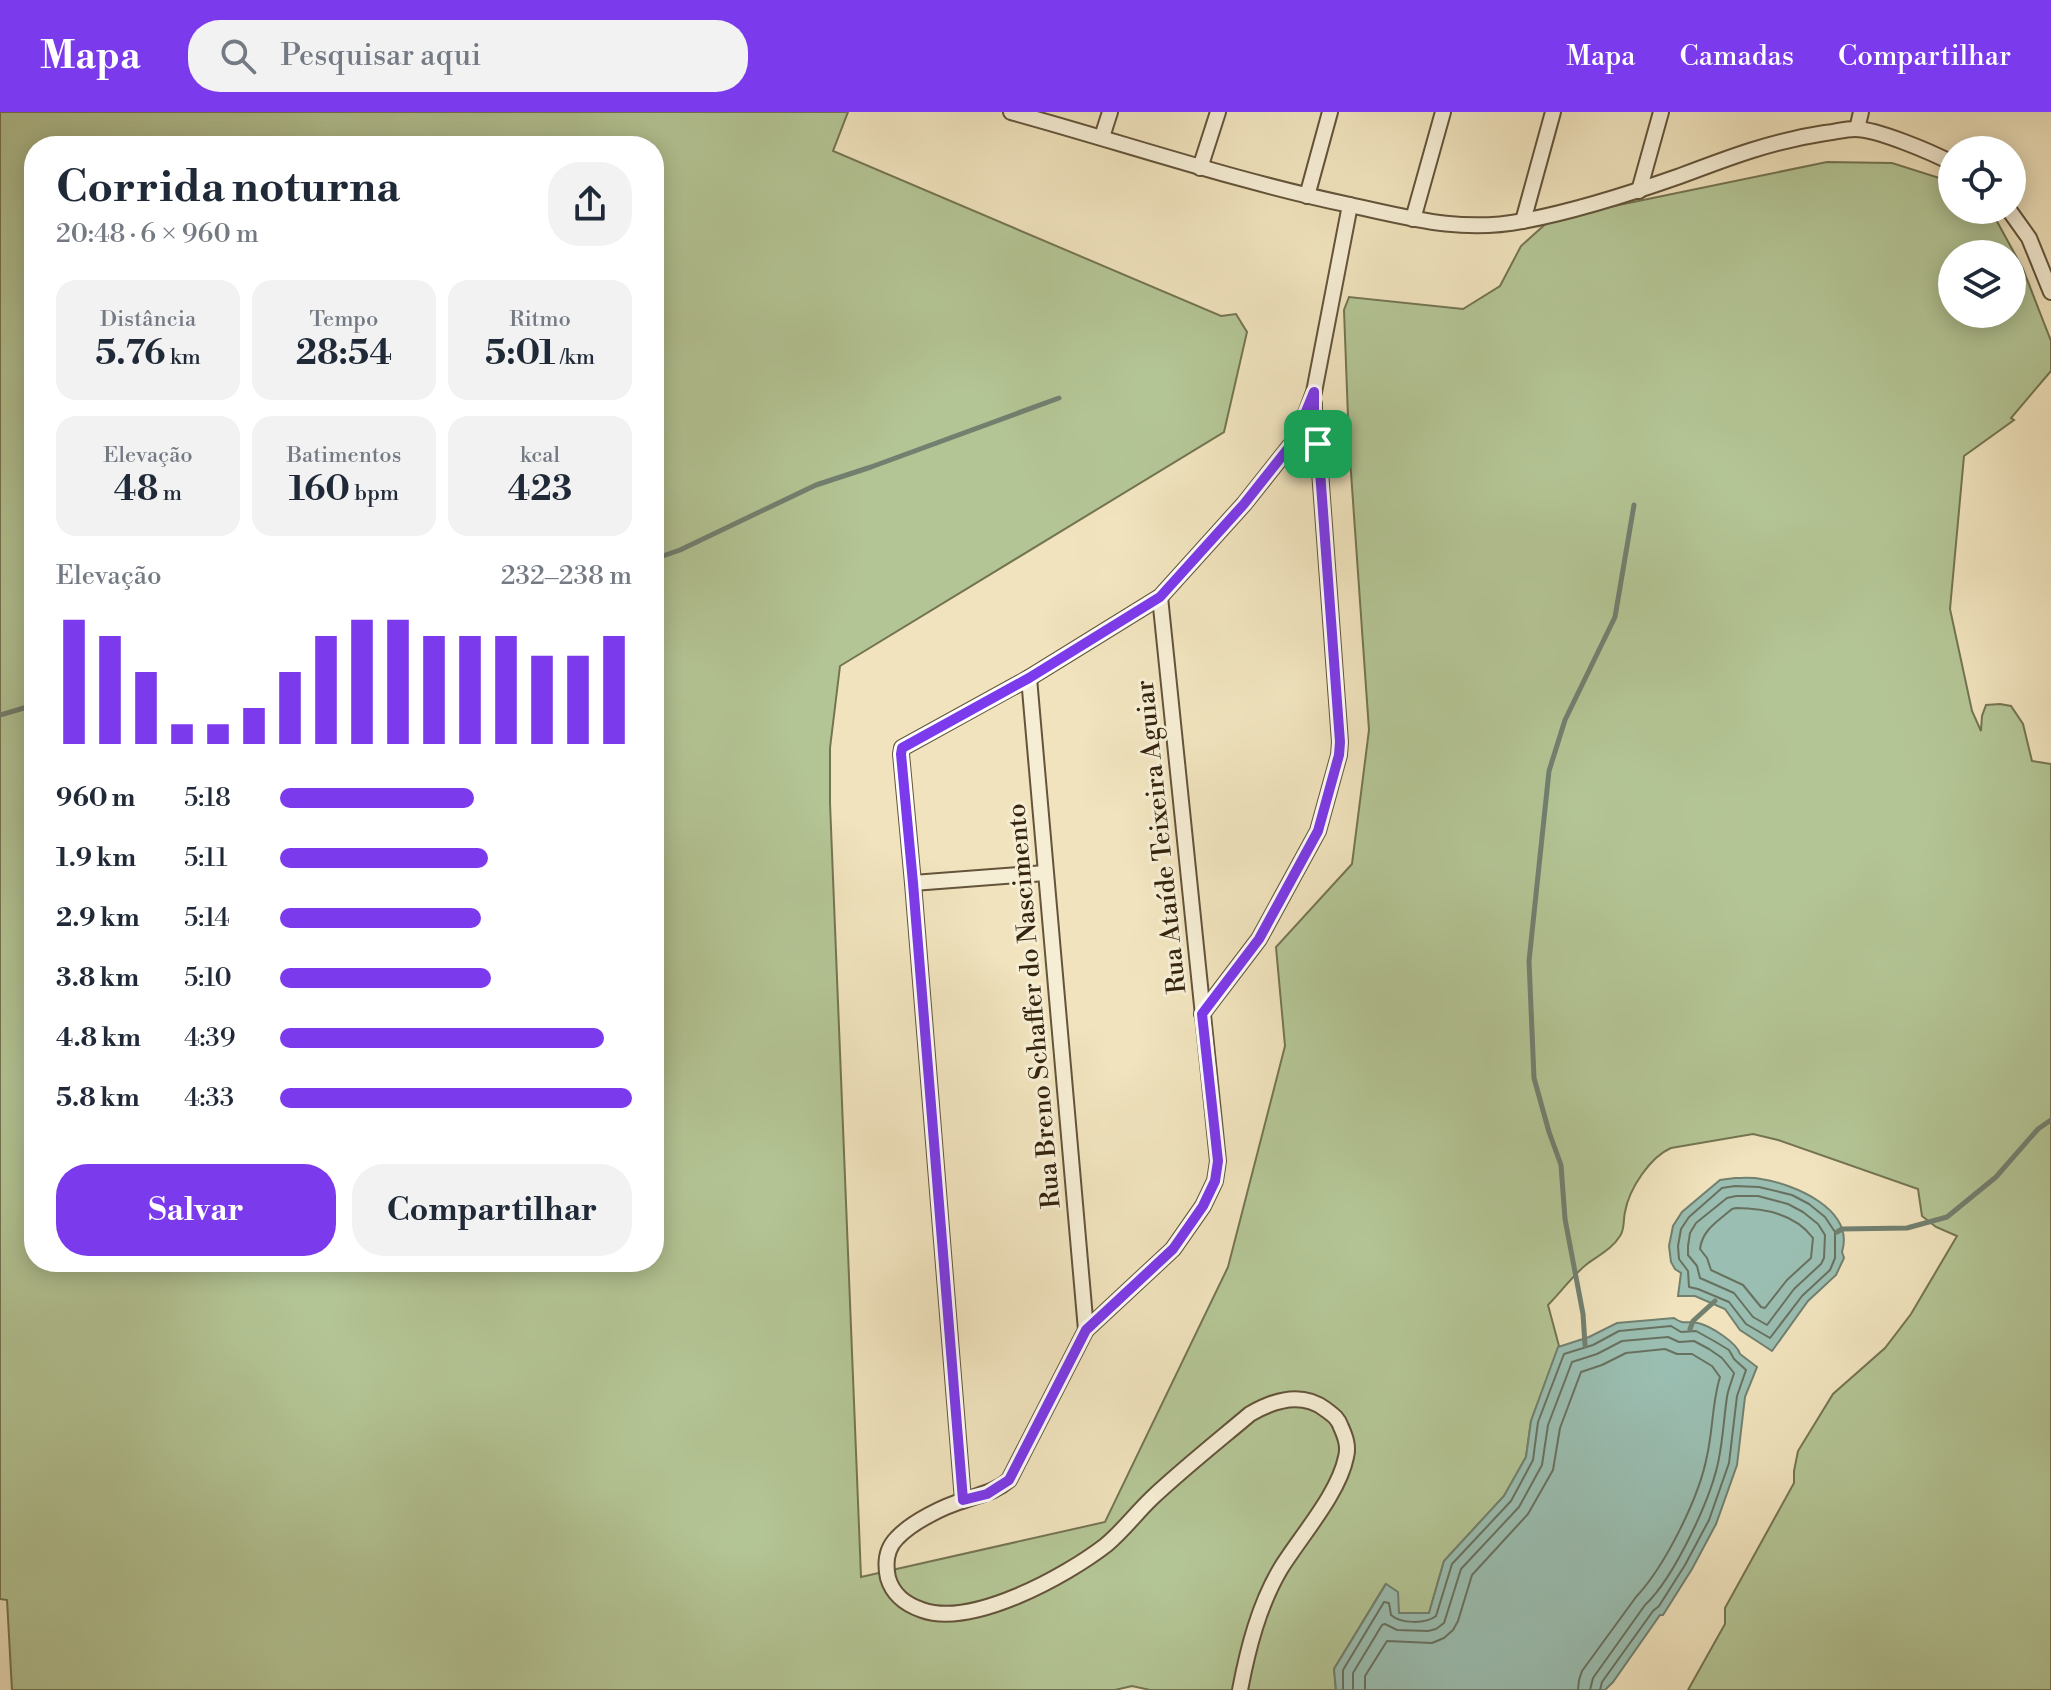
<!DOCTYPE html>
<html lang="pt">
<head>
<meta charset="utf-8">
<style>
	:root { --surface:#fff; --page:#f2f2f3; --text:#1f2937; --muted:#747a83; --accent:#7c3aed }
	body { margin:0; font-family:"Libre Bodoni",serif; background:var(--page); color:var(--text); height:100vh; display:flex; flex-direction:column; font-size:30px; white-space:nowrap }
	* { box-sizing:border-box; margin:0 }
	p { font-size:26px; color:var(--muted) }
	.icon { flex:none; width:44px; height:44px; fill:none; stroke:currentColor; stroke-width:2; stroke-linecap:round; stroke-linejoin:round }
	.map { position:relative; flex:1; overflow:hidden }
	.details { position:absolute; left:24px; top:24px; width:640px; height:1136px; display:flex; flex-direction:column; background:var(--surface); border-radius:32px; box-shadow:0 4px 20px #0003 }
	.details>* { flex:none }
	.buttons { position:absolute; left:1938px; top:24px; display:grid; gap:16px }
	.buttons a { display:grid; place-items:center; width:88px; height:88px; border-radius:50%; background:var(--surface); box-shadow:0 4px 20px #0003; font-size:40px }
	.pin { position:absolute; display:grid; place-items:center; width:68px; height:68px; color:#fff; margin:-34px; border-radius:16px; box-shadow:0 4px 12px #0006 }
	.round { display:grid; place-items:center; flex:none; width:84px; height:84px; border-radius:32px; background:var(--page) }
	.head { display:flex; align-items:center; justify-content:space-between; height:136px; padding:0 32px }
	h1 { font-size:44px; font-weight:700; line-height:60px }
	.metrics { display:grid; grid-template-columns:repeat(3,1fr); gap:12px; height:136px; padding:8px 32px }
	.metrics div { display:grid; align-content:center; border-radius:20px; background:var(--page); text-align:center }
	.metrics b { font-size:34px; font-weight:700 }
	.metrics small { font-size:22px; font-weight:400 }
	.metrics p { font-size:22px }
	.chart { height:224px; padding:16px 32px }
	.chart p { display:flex; justify-content:space-between }
	.chart svg { width:100%; height:144px; margin-top:8px; stroke:var(--accent); stroke-width:6 }
	.action { display:flex; gap:16px; margin-top:auto; padding:16px 32px }
	.action a { flex:1; height:92px; border-radius:32px; background:var(--accent); color:#fff; font-size:32px; font-weight:700; line-height:92px; text-align:center }
	.action a+a { background:var(--page); color:var(--text) }
	ul { padding:0 32px; list-style:none; font-size:26px }
	li { display:grid; grid-template-columns:128px 96px 1fr; align-items:center; height:60px }
	li i { height:20px; border-radius:10px; background:var(--accent) }
	header { display:flex; align-items:center; gap:48px; box-sizing:border-box; height:112px; padding:0 40px; background:var(--accent); color:#fff }
	header strong { font-size:38px }
	nav { display:flex; gap:44px; margin-inline-start:auto; font-size:28px }
	.search { width:560px; height:72px; background:var(--page); display:flex; align-items:center; gap:20px; box-sizing:border-box; padding:0 28px; border-radius:32px; color:var(--muted); font-size:30px }
	.map>svg:first-child { display:block }
	.green { fill:#b4c595; stroke:#747452; stroke-width:2; fill-rule:evenodd }
	.water { fill:#9abeb1; stroke:#728070; stroke-width:2 }
	.lines { fill:none; stroke-linecap:round; stroke-linejoin:round }
	.shore { stroke:#687160; stroke-width:2 }
	.stream { stroke:#728070; stroke-width:5 }
	.minor-casing { stroke:#64543a; stroke-width:18 }
	.minor { stroke:#f5edd4; stroke-width:14 }
	.route-casing { stroke:#fff; stroke-width:16 }
	.route { stroke:#7c3aed; stroke-width:10 }
	.labels { text-anchor:middle; stroke-width:6; stroke-linejoin:round; paint-order:stroke }
	.street-label { font-size:26px; fill:#35240f; stroke:#f5edd4 }
</style>
</head>
<body>
<header>
<strong>Mapa</strong>
<div class="search"><svg class="icon" aria-label="search" viewBox="0 0 24 24"><circle cx="10" cy="10" r="6"/><path d="M15 15l6 6"/></svg>Pesquisar aqui</div>
<nav><a>Mapa</a><a>Camadas</a><a>Compartilhar</a></nav>
</header>
<div class="map">
<svg width="2051" height="1578" viewBox="0 0 2051 1578">
	<rect width="100%" height="100%" fill="#f0e3bd"/>
	<filter id="stains"><feTurbulence type="fractalNoise" baseFrequency=".0025" numOctaves="4"/><feColorMatrix values="0 0 0 0 .2 0 0 0 0 .09 0 0 0 0 .02 0 0 0 .5 -.17"/></filter>
	<radialGradient id="worn" r=".72"><stop offset=".6" stop-color="#630" stop-opacity="0"/><stop offset="1" stop-color="#630" stop-opacity=".3"/></radialGradient>
	<!-- green -->
	<path class="green" d="M0,0H848L833,39L1221,204L1236,202L1247,220L1224,320L840,554L830,636V691L861,1465L1105,1410L1228,1155L1285,934L1276,835L1352,752L1369,618L1349,332L1344,198L1349,185L1463,197L1500,174L1521,134L1551,107L1827,50L1892,51L1952,70V98H1987L1994,104L2023,157L2051,229V259L2011,306L2014,308L1964,344L1950,497L1972,599L1981,619L1982,604L1986,593L2000,592L2011,594L2023,612L2032,649L2051,652V1578H1688L1725,1512V1496L1794,1371V1359L1798,1339L1833,1282L1885,1236L1911,1202L1957,1124L1936,1115L1922,1104L1918,1077L1778,1028L1753,1022L1671,1036C1650,1045 1629,1077 1625,1100C1623,1108 1625,1117 1620,1124C1612,1137 1599,1143 1587,1152C1573,1163 1561,1180 1548,1193L1559,1234L1531,1309L1526,1345L1504,1384L1444,1449L1429,1501H1398L1385,1473L1334,1557L1336,1578H1150L1132,1574L1115,1578H12L7,1488L0,1487ZM34,34H654V1150H34ZM1952,142H2012V202H1952Z"/>
	<!-- water -->
	<g class="water">
		<path d="M1735,1066C1743,1066 1752,1065 1761,1067C1794,1072 1855,1097 1842,1140L1844,1146L1836,1163L1808,1189L1772,1239L1740,1218L1725,1197L1695,1184H1678L1681,1161L1675,1157L1671,1150L1669,1134L1673,1114L1682,1100L1720,1068Z"/>
		<path d="M1674,1206C1685,1214 1687,1208 1698,1211C1711,1214 1737,1231 1740,1242L1757,1255L1745,1285L1737,1353L1716,1412L1692,1457L1663,1503H1660L1613,1570L1605,1578H1336L1334,1557L1386,1472L1398,1480L1399,1501H1429L1444,1449L1504,1384L1526,1345L1531,1309L1558,1235L1589,1225L1617,1211Z"/>
	</g>
	<g class="lines">
		<!-- shore -->
		<g class="shore">
			<polygon points="1735,1074 1759,1075 1792,1083 1809,1092 1825,1105 1835,1120 1835,1146 1830,1158 1802,1184 1770,1226 1746,1212 1729,1190 1698,1177 1689,1175 1688,1159 1679,1147 1678,1134 1681,1117 1689,1105 1722,1076"/>
			<polygon points="1736,1084 1758,1084 1788,1092 1803,1100 1818,1112 1825,1123 1824,1146 1821,1152 1794,1177 1767,1213 1753,1205 1734,1181 1700,1166 1697,1154 1688,1143 1688,1134 1690,1121 1696,1111 1727,1086"/>
			<path d="M1736,1096C1764,1096 1795,1102 1813,1126L1811,1146L1787,1168L1765,1196L1761,1195L1743,1173L1711,1158L1707,1146L1700,1137C1702,1118 1718,1109 1732,1097Z"/>
			<path d="M1343,1578V1558L1384,1490L1389,1491L1391,1503C1401,1512 1426,1512 1436,1504L1452,1452L1511,1389L1533,1348L1538,1310L1564,1242L1593,1233L1619,1219L1671,1214L1681,1220L1696,1219L1714,1229L1729,1238L1734,1247L1746,1258L1737,1284L1729,1351L1709,1408L1685,1453L1659,1494L1653,1499L1602,1570L1600,1578"/>
			<path d="M1353,1578V1561L1382,1513L1385,1512L1397,1518L1428,1519L1436,1517L1444,1511L1461,1457L1519,1395L1542,1353L1548,1313L1572,1250L1597,1242L1622,1229L1668,1225L1679,1230L1694,1229L1709,1237L1722,1246L1734,1261C1732,1269 1728,1277 1727,1285C1724,1305 1723,1326 1719,1346C1712,1385 1674,1466 1645,1493L1593,1566L1590,1578"/>
			<path d="M1365,1578V1564L1387,1529L1432,1531L1444,1526L1453,1518L1458,1509L1472,1463L1528,1402L1553,1358L1560,1316L1581,1260L1602,1253L1626,1241L1665,1237L1677,1242H1692L1712,1254L1720,1265C1712,1291 1713,1318 1707,1344C1699,1386 1665,1454 1636,1485L1582,1559L1579,1568L1578,1578"/>
		</g>
		<!-- stream -->
		<g class="stream">
			<polyline points="654,447 680,438 816,373 871,355 1059,286"/>
			<polyline points="0,603 34,593"/>
			<polyline points="1837,1120 1842,1117 1907,1116 1947,1105 1996,1065 2038,1017 2051,1008"/>
			<polyline points="1690,1217 1693,1209 1715,1189"/>
			<polyline points="1585,1233 1583,1202 1565,1107 1561,1053 1549,1020 1534,966 1529,849 1549,659 1565,608 1615,505 1634,393"/>
		</g>
		<defs>
			<g id="minor">
				<path d="M1011,0C1124,31 1235,69 1350,93C1410,106 1461,121 1523,109C1576,99 1629,82 1680,64C1730,45 1772,29 1825,21C1835,20 1845,17 1855,17C1877,17 1931,40 1952,51"/>
				<polyline points="1857,17 1861,0"/>
				<polyline points="1102,25 1110,0"/>
				<polyline points="1200,56 1218,0"/>
				<polyline points="1639,79 1661,0"/>
				<polyline points="1307,84 1330,0"/>
				<polyline points="2009,98 2029,126 2051,180"/>
				<polyline points="1413,107 1443,0"/>
				<polyline points="1523,109 1553,0"/>
				<path d="M1160,485L1218,1049L1215,1069L1203,1094L1173,1137L1086,1218L1009,1368C995,1380 982,1382 965,1388C944,1394 912,1410 897,1426C886,1437 885,1452 888,1466C893,1483 905,1492 922,1498C972,1516 1066,1464 1106,1433C1123,1419 1137,1400 1153,1385C1184,1356 1218,1329 1250,1302C1274,1288 1302,1280 1325,1297C1333,1303 1338,1306 1341,1315C1345,1324 1349,1334 1346,1345C1339,1381 1301,1424 1281,1456C1259,1493 1248,1536 1240,1578"/>
				<polyline points="1029,566 1086,1218"/>
				<polyline points="913,771 1045,761"/>
				<polyline points="1202,902 1259,827 1318,719 1339,643 1340,630 1318,332 1314,314 1314,292"/>
				<polyline points="963,1388 913,771 901,642 902,636 1029,566 1160,485 1244,392 1294,329 1302,312 1314,280 1350,93"/>
			</g>
		</defs>
		<!-- minor casing -->
		<use href="#minor" class="minor-casing"/>
		<!-- minor -->
		<use href="#minor" class="minor"/>
	</g>
	<g class="lines">
		<defs>
			<polygon id="route" points="1314,280 1314,314 1318,332 1340,630 1339,643 1318,719 1259,827 1202,902 1218,1049 1215,1069 1203,1094 1173,1137 1086,1218 1009,1368 987,1382 963,1388 913,771 901,642 902,636 1029,566 1160,485 1244,392 1294,329"/>
		</defs>
		<!-- route casing -->
		<use href="#route" class="route-casing"/>
		<!-- route -->
		<use href="#route" class="route"/>
	</g>
	<g class="labels">
		<!-- street labels -->
		<g class="street-label">
			<text transform="translate(1160 725) rotate(-96)" y="9">Rua Ataíde Teixeira Aguiar</text>
			<text transform="translate(1033 894) rotate(-95)" y="9">Rua Breno Schaffer do Nascimento</text>
		</g>
	</g>
	<rect width="100%" height="100%" filter="url(#stains)"/>
	<rect width="100%" height="100%" fill="url(#worn)"/>
</svg>
<div class="buttons">
<a><svg class="icon" aria-label="locate" viewBox="0 0 24 24"><circle cx="12" cy="12" r="6"/><path d="M12 2v4M12 18v4M2 12h4M18 12h4"/></svg></a>
<a><svg class="icon" aria-label="layers" viewBox="0 0 24 24"><path d="M12 4l9 5-9 5-9-5zM3 14l9 5 9-5"/></svg></a>
</div>
<div class="pin" style="left:1318px;top:332px;background:#1e9e55"><svg class="icon" aria-label="arrive" viewBox="0 0 24 24"><path d="M6 21V4h12l-3 4 3 4H6"/></svg></div>
<section class="details">
<div class="head"><div><h1>Corrida noturna</h1><p>20:48 · 6 × 960 m</p></div><a class="round"><svg class="icon" aria-label="share" viewBox="0 0 24 24"><path d="M12 15V3M7 8l5-5 5 5M5 13v7h14v-7"/></svg></a></div>
<div class="metrics">
<div><p>Distância</p><b>5.76<small> km</small></b></div>
<div><p>Tempo</p><b>28:54</b></div>
<div><p>Ritmo</p><b>5:01<small> /km</small></b></div>
</div>
<div class="metrics">
<div><p>Elevação</p><b>48<small> m</small></b></div>
<div><p>Batimentos</p><b>160<small> bpm</small></b></div>
<div><p>kcal</p><b>423</b></div>
</div>
<div class="chart"><p><span>Elevação</span>232–238 m</p>
<svg viewBox="0 0 160 44" preserveAspectRatio="none"><path d="M5 44V6M15 44V11M25 44V22M35 44V38M45 44V38M55 44V33M65 44V22M75 44V11M85 44V6M95 44V6M105 44V11M115 44V11M125 44V11M135 44V17M145 44V17M155 44V11"/></svg>
</div>
<ul>
<li><b>960 m</b>5:18<i style="width:55%"></i></li>
<li><b>1.9 km</b>5:11<i style="width:59%"></i></li>
<li><b>2.9 km</b>5:14<i style="width:57%"></i></li>
<li><b>3.8 km</b>5:10<i style="width:60%"></i></li>
<li><b>4.8 km</b>4:39<i style="width:92%"></i></li>
<li><b>5.8 km</b>4:33<i style="width:100%"></i></li>
</ul>
<div class="action"><a>Salvar</a><a>Compartilhar</a></div>
</section>
</div>
</body>
</html>
